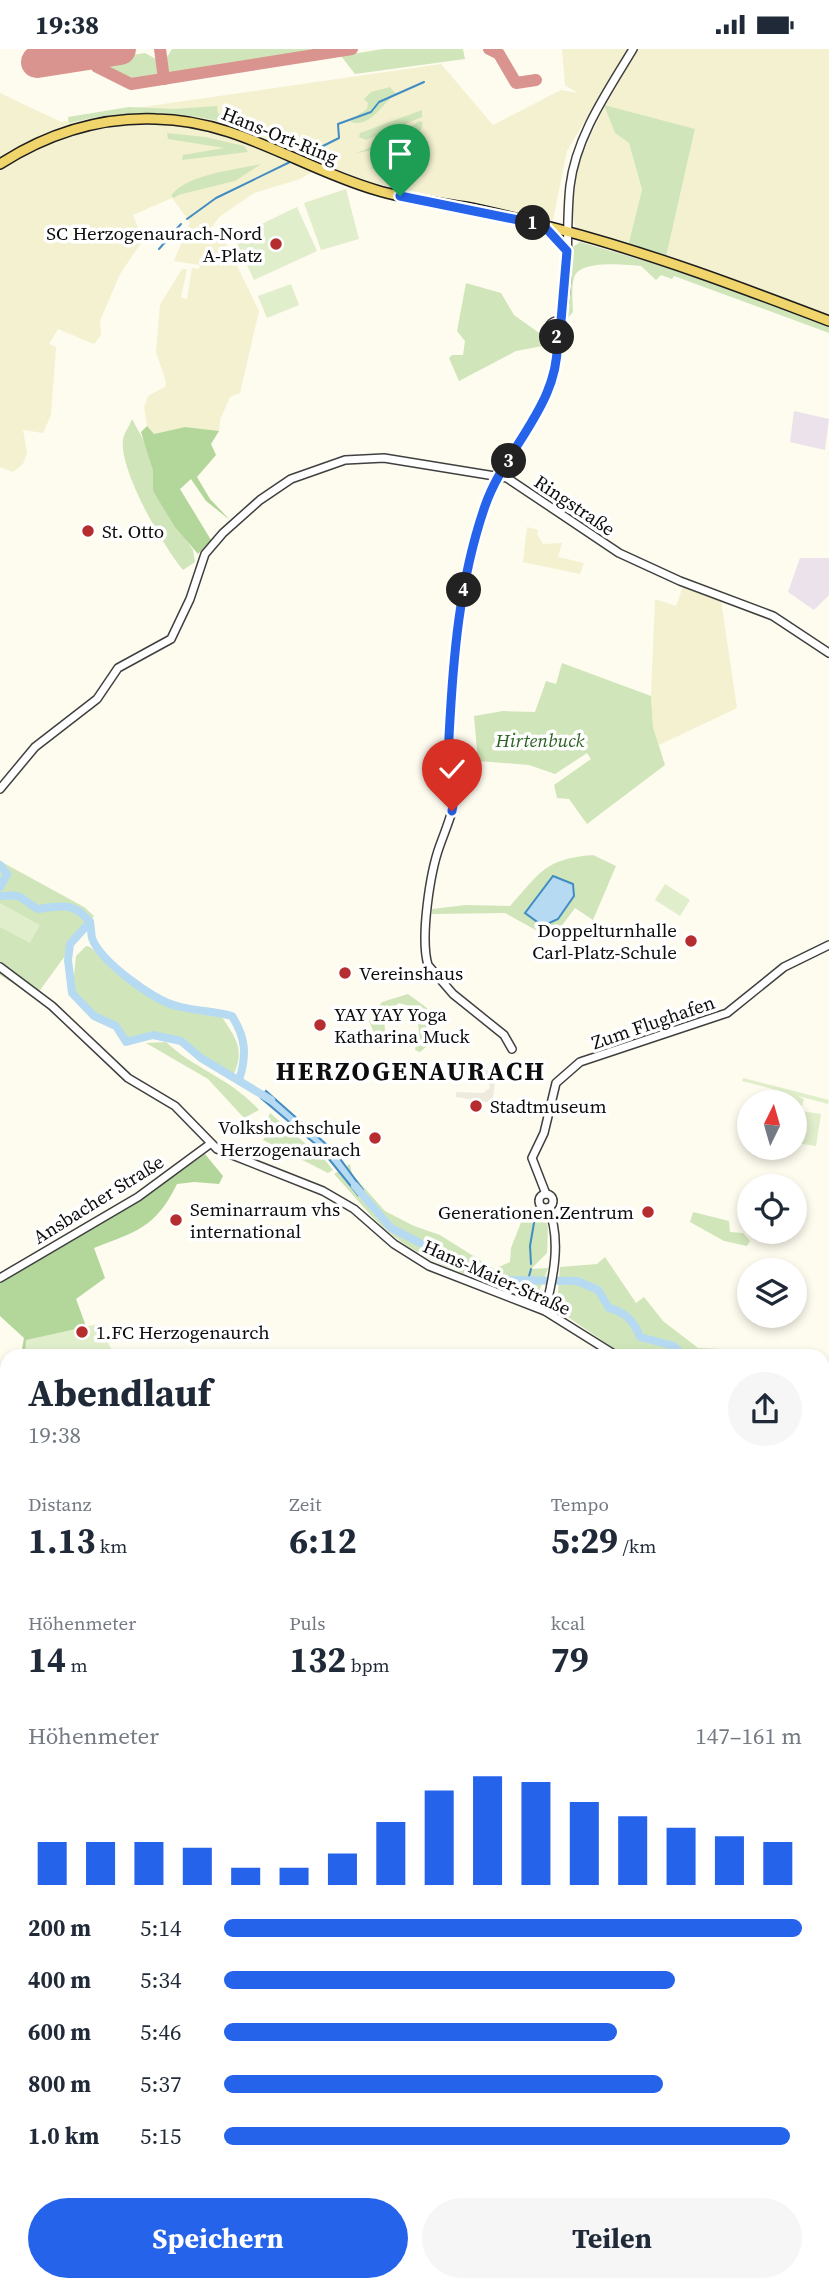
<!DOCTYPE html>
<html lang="de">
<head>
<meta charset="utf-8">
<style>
	:root { --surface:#fff; --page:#f6f6f7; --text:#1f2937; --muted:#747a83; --accent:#2563eb }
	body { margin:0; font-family:"Source Serif 4",serif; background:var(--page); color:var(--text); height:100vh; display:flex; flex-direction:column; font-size:26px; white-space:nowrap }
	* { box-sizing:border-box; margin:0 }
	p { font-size:23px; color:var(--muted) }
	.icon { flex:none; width:38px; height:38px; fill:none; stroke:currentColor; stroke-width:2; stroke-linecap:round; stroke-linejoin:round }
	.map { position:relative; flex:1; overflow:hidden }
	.details { position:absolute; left:0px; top:1300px; width:830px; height:943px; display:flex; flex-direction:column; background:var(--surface); border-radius:21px 21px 0 0; box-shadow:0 4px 10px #0003 }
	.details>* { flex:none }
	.needle { width:46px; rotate:5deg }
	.tools { position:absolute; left:737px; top:1041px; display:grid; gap:14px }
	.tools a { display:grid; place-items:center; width:70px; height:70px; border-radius:50%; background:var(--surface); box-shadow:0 4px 10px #0003; font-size:35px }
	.pin { position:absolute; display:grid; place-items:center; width:60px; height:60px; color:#fff; margin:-72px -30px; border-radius:50% 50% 50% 0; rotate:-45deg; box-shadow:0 0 7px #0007 }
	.pin .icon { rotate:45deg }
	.km { position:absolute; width:35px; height:35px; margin:-18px; border-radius:50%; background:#222; color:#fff; font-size:19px; line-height:35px; text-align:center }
	.round { display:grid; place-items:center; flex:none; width:74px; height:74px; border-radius:37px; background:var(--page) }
	.summary { display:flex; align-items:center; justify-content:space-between; height:119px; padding:0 28px }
	h1 { font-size:38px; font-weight:700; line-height:52px }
	.metrics { display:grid; grid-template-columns:repeat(3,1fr); gap:10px; height:119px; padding:7px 28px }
	.metrics div { display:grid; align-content:center }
	.metrics b { font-size:35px; font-weight:700 }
	.metrics small { font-size:19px; font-weight:400 }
	.metrics p { font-size:19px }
	.chart { height:196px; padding:14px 28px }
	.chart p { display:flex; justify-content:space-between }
	.chart svg { width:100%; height:126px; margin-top:7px; stroke:var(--accent); stroke-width:6 }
	.primary-button { display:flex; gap:14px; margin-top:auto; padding:14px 28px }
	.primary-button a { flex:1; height:80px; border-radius:42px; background:var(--accent); color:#fff; font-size:28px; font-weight:700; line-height:80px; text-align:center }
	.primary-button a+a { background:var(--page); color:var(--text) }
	ul { padding:0 28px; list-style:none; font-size:23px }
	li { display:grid; grid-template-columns:112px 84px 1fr; align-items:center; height:52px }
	li i { height:18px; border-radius:9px; background:var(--accent) }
	.status { display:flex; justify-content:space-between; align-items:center; height:49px; padding:0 35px; background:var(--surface); direction:ltr }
	.status svg { height:19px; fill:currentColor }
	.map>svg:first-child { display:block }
	.industrial { fill:#ebe2eb }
	.farmland { fill:#f3f1d0 }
	.green { fill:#d0e6ba }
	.forest { fill:#b3d69a }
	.pitch { fill:#e1eecb }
	.plaza { fill:#eeeade }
	.water { fill:#b6daf2; stroke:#418cc5; stroke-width:2 }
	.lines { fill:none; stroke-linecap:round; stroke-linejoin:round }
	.stream { stroke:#418cc5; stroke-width:2 }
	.river { stroke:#b6daf2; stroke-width:8 }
	.taxiway { stroke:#da948f; stroke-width:12 }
	.runway { stroke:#da948f; stroke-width:32 }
	.minor-casing { stroke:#404040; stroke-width:10 }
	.major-casing { stroke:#1e1e1e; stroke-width:12 }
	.minor { stroke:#fff; stroke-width:7 }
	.major { stroke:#f0d56c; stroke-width:9 }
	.route-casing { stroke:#fff; stroke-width:14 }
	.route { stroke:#2563eb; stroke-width:9 }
	.poi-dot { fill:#b52d2f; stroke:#fff; stroke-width:2.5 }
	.labels { text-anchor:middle; stroke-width:7; stroke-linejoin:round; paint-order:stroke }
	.street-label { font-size:19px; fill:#0d0d0d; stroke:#fff }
	.poi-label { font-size:19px; fill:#0d0d0d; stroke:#fff; text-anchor:start }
	.park-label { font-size:19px; font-style:italic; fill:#2c6121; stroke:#fff }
	.district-label { font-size:26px; font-weight:bold; letter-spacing:2px; fill:#0d0d0d; stroke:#fff }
</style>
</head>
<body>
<div class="status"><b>19:38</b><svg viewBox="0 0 49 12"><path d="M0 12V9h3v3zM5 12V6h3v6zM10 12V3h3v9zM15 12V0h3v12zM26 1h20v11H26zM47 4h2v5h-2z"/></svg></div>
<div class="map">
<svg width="829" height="2242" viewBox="0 0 829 2242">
	<rect width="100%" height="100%" fill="#fefbef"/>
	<!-- industrial -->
	<g class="industrial">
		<polygon points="794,362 829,370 825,401 790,393"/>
		<polygon points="800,509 829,509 829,546 814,561 788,543"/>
		<polygon points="823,1402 829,1403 829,1588 823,1591"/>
	</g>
	<!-- farmland -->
	<g class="farmland">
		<polygon points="562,0 829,0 829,268 666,208 695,81 615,84 629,94 642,142 628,197 577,182 572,168 572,142 578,115 604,57 596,53 567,102 553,171 373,134 325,116 300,130 254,144 219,168 209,182 223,188 259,262 240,344 230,348 220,371 219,382 185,378 154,385 147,377 144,358 148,347 165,338 166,333 156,303 160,256 182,220 187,220 181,248 187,250 192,219 199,220 200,216 174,212 190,173 172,149 133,166 143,191 120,225 100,272 101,286 94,295 58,280 49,295 56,298 51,366 43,384 23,381 27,404 23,415 13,423 0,418 0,44 61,73 115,62 441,15 493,76 561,41 578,44 565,36"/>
		<polygon points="527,478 538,481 537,485 543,495 562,494 558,508 584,514 580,525 523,513"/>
		<polygon points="683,538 721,551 737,659 659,696 653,678 651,647 655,550 676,557"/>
		<polygon points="829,1794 829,1990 822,1985 822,1796"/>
		<polygon points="7,1985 7,2236 148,2237 147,2242 0,2242 0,1986"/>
		<polygon points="829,2041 829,2125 823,2130 823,2044"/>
		<polygon points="691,2236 693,2242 407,2242 406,2237"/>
	</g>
	<!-- green -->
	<g class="green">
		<polygon points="172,0 319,0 314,3 174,26 167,21 164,13"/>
		<polygon points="383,0 463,0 465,10 355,25 341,7"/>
		<polygon points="145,4 158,11 159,21 155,28 129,33 105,20 105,13 112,9"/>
		<path d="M390,38L396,45C381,55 371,79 351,73L352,70L367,60L368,54L364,50L371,43Z"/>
		<polygon points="604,56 695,80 666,208 628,197 642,141 629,94 615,84"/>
		<path d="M217,57L218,64L235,73L231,75C178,61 122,60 69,74L68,68L129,58L175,60Z"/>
		<polygon points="422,61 422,68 366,91 359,88 360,84"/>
		<path d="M419,72L423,73L421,81L398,91L402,138L399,137L397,117L379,122L370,119L383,113L394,112L395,101L391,98L356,104C378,96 402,86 419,72Z"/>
		<polygon points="167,84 205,88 244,97 248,103 182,111 183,106 224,99 168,90"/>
		<path d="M261,115L235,132L178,146L174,149L171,147C184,126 238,120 261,115Z"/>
		<path d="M580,193L697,227L829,275V284L674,227L672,230L661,226L656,231L641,217C626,216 579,210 574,229C571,239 573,253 573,263L567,270L573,198Z"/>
		<polygon points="466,234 501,244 514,266 542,286 543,297 516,302 459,332 449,309 452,306 463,306 465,292 457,282"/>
		<path d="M132,370L145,394L153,422V442L193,501L195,513L183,521C163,497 119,421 123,391C124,384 130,376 132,370Z"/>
		<polygon points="562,614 651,647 653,678 665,716 587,775 569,750 557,749 554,736 591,710 587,704 555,725 529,716 478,712 474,667 503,662 535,663 546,632 556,635"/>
		<path d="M593,806L616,817L593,871L575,859L552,890L505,864L432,865V860L466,856L510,857C541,823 544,810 593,806Z"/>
		<polygon points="0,812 84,858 94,867 35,948 0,926"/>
		<path d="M86,897L90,898L101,907L106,906C126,926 148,949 176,957C190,961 205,961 219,963C233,987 247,997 233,1027L201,1009L181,992L153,986L126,993L116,977L94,967L72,944L76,907Z"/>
		<polygon points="408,945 427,959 426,998 420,1003 415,1001 419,982 416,959 399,954 384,966 385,983 375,986 369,972 382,953"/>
		<path d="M166,993C197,1022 229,1028 259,1061L244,1069L208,1030L146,994Z"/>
		<polygon points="270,1064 306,1095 312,1095 333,1121 328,1124 263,1091 267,1085 263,1081"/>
		<path d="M350,1115L352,1125L385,1162L414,1177L440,1186L494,1220L510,1213L511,1199L527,1158L543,1163L548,1178L547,1204L531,1220L548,1219L537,1248C485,1233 427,1217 385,1180C367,1164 351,1143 334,1125Z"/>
		<polygon points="693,1163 729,1172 730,1183 743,1184 750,1192 747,1197 724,1192 690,1173"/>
		<polygon points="605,1208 636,1254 644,1248 663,1272 698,1299 746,1301 751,1307 625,1307 559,1262 557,1255 560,1218 597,1215"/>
		<polygon points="822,1691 829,1692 829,1794 823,1796"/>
		<polygon points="149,2237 406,2236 407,2242 149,2242"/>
	</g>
	<!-- forest -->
	<g class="forest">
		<polygon points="147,377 154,385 185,378 219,382 211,395 216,406 197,428 210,450 230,471 206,452 191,430 180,440 211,491 198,505 175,478 153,442 153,422 141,383"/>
		<path d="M205,1105L223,1127L219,1135L194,1133L177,1135C155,1180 136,1182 94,1199L105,1229L76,1250L87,1280L37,1299L22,1300L24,1289L0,1267V1234L140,1151Z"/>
		<polygon points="829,2125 829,2242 693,2242 691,2237 822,2236 823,2130"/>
	</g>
	<!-- pitch -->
	<g class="pitch">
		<polygon points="346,140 359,190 321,201 304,154"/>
		<polygon points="297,158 317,202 254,231 234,188"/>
		<polygon points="291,235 299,256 267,269 258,247"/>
		<polygon points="665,835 690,851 680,867 655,851"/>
		<polygon points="0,854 40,876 30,894 0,878"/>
		<polygon points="743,1029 829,1051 828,1055 798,1047 804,1050 801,1060 795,1058 794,1054 777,1053 780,1042 742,1032"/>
		<polygon points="795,1061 821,1065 816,1097 795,1094"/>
		<polygon points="98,1275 115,1307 25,1307 26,1291"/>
		<polygon points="7,1492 7,1600 0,1591 0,1497"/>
	</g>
	<!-- plaza -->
	<polygon class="plaza" points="476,1014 496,1027 492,1054 456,1048 456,1043 483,1044 490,1039 488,1030 460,1029 461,1017 473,1021"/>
	<!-- water -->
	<g class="water">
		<polygon points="553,827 573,835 574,847 558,870 543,877 525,864"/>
		<polygon points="266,1042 335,1103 363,1141 358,1146 320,1099 261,1049"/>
	</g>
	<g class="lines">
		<!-- stream -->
		<g class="stream">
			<polyline points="303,107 339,89 338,75 371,63 379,53 424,33"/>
			<polyline points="187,170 216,149 292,112"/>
			<polyline points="159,200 181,175"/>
			<polyline points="531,1215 530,1197 535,1168"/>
			<polyline points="528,1231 531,1220"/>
			<polyline points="0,1916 7,1917"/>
			<polyline points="822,2108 829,2102"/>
			<polyline points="691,2236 693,2242"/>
			<polyline points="657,2242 664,2236"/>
		</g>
		<!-- river -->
		<g class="river">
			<polyline points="0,816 7,825 0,838"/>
			<path d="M0,847C28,845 18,850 38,860C62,857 73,852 90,873L70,895L68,911L72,944L94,967L116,977L126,993L153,986L181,992L201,1009L271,1051"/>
			<path d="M90,873C91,878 91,884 92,889C100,912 154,952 177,957C195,962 214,962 232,967C246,989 247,1006 239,1031"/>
			<path d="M355,1137L391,1179L467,1218L500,1231L577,1232L598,1241L609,1259C625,1263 634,1272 640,1288L674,1297L684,1307"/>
			<polyline points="822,1342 829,1340"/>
		</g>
		<!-- taxiway -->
		<g class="taxiway">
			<polyline points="160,0 164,30"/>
			<polyline points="489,0 499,5 516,34 536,31"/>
			<polyline points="93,4 97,18 131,35 352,0"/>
		</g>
		<!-- runway -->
		<polyline class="runway" points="37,13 120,0"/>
		<defs>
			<g id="minor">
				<path d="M561,272C571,228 565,182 570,137C576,87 608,42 633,0"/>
				<circle cx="557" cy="280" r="8"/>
				<polyline points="0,740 35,698 97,650 118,619 171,590 190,550 205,505 223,484 260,451 291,430 345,411 384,409 507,429 619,504 680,532 773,567 829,604"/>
				<polyline points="0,918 52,957 128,1029 175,1057 217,1100 323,1142 354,1160 394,1195 429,1217 545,1262 617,1307"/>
				<path d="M512,1000L504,986L453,945L428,916C420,889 430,823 440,796C446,779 454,762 455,745C456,728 449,710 449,692C451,613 459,531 485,457C506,399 561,354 557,288"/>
				<polyline points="546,1145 532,1109 544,1084 556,1034 580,1013 727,964 784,918 829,896"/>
				<circle cx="546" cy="1152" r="7"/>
				<polyline points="0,1229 138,1148 210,1095"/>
				<path d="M545,1262C553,1230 562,1190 548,1159"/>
				<polyline points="822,1382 829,1382"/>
			</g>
			<g id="major">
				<path d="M0,115C47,85 100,68 156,70C237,71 300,119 376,141C405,150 435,153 465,158C496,164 527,172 558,180C650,204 740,238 829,272"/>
				<polyline points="544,178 567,202"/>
			</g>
		</defs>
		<!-- minor casing -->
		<use href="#minor" class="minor-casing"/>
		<!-- major casing -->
		<use href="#major" class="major-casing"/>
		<!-- minor -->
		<use href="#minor" class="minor"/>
		<!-- major -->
		<use href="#major" class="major"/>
	</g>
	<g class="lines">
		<defs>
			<path id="route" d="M400,147L543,176L567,202L561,272L565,280L557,288C562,354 505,399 485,457C459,532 453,610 449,688C448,714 458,737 452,762"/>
		</defs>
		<!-- route casing -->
		<use href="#route" class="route-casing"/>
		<!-- route -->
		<use href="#route" class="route"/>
	</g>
	<!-- markers -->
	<g class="poi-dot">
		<circle cx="276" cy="195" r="7"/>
		<circle cx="88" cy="482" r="7"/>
		<circle cx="691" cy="892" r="7"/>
		<circle cx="345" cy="924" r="7"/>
		<circle cx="320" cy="976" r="7"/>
		<circle cx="476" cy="1057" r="7"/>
		<circle cx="375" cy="1089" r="7"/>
		<circle cx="648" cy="1163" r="7"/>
		<circle cx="176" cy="1171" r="7"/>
		<circle cx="82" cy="1283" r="7"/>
	</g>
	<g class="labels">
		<!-- street labels -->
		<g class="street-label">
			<text transform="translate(280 86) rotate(22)" y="7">Hans-Ort-Ring</text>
			<text transform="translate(575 456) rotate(34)" y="7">Ringstraße</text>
			<text transform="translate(653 973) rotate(-19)" y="7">Zum Flughafen</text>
			<text transform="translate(98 1150) rotate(-32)" y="7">Ansbacher Straße</text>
			<text transform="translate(497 1228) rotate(24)" y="7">Hans-Maier-Straße</text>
		</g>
		<!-- poi labels -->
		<g class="poi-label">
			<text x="262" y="191" text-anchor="end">SC Herzogenaurach-Nord<tspan x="262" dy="22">A-Platz</tspan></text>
			<text x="102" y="489">St. Otto</text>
			<text x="677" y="888" text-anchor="end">Doppelturnhalle<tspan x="677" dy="22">Carl-Platz-Schule</tspan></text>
			<text x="359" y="931">Vereinshaus</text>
			<text x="334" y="972">YAY YAY Yoga<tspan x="334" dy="22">Katharina Muck</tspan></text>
			<text x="490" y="1064">Stadtmuseum</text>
			<text x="361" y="1085" text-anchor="end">Volkshochschule<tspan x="361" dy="22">Herzogenaurach</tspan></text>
			<text x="190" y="1167">Seminarraum vhs<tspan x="190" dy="22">international</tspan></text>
			<text x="634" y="1170" text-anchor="end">Generationen.Zentrum</text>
			<text x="96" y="1290">1.FC Herzogenaurch</text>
		</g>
		<!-- park labels -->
		<g class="park-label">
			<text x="540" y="698">Hirtenbuck</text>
		</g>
		<!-- district labels -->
		<g class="district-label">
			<text x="411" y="1031">HERZOGENAURACH</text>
		</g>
	</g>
</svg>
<div class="tools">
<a><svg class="needle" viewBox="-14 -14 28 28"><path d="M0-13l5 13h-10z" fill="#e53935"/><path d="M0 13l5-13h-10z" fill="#747a83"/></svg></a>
<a><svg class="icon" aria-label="locate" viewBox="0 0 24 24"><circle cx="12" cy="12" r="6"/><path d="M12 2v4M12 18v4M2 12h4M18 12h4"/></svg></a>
<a><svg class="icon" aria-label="layers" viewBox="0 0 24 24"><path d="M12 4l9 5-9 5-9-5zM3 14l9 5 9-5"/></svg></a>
</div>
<div class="pin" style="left:400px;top:147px;background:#1e9e55"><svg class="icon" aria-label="arrive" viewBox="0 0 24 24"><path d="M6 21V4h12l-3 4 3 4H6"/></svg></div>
<div class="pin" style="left:452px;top:762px;background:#d93025"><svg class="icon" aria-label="check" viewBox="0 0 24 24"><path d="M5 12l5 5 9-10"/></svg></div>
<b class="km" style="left:533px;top:174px">1</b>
<b class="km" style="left:557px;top:288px">2</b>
<b class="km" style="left:509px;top:412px">3</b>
<b class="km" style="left:464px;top:541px">4</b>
<section class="details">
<div class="summary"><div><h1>Abendlauf</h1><p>19:38</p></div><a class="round"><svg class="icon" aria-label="share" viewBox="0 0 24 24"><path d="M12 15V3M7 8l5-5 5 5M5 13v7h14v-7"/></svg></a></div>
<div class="metrics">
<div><p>Distanz</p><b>1.13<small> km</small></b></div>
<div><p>Zeit</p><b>6:12</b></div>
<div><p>Tempo</p><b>5:29<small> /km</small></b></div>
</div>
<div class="metrics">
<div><p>Höhenmeter</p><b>14<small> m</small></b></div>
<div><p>Puls</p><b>132<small> bpm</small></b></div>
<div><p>kcal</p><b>79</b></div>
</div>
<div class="chart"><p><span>Höhenmeter</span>147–161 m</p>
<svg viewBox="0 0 160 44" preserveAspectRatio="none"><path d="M5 44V29M15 44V29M25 44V29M35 44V31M45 44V38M55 44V38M65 44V33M75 44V22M85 44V11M95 44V6M105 44V8M115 44V15M125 44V20M135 44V24M145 44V27M155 44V29"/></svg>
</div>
<ul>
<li><b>200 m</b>5:14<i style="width:100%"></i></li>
<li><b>400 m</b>5:34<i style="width:78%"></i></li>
<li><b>600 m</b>5:46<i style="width:68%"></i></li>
<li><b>800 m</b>5:37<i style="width:76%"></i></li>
<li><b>1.0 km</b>5:15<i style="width:98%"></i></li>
</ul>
<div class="primary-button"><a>Speichern</a><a>Teilen</a></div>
</section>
</div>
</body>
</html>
